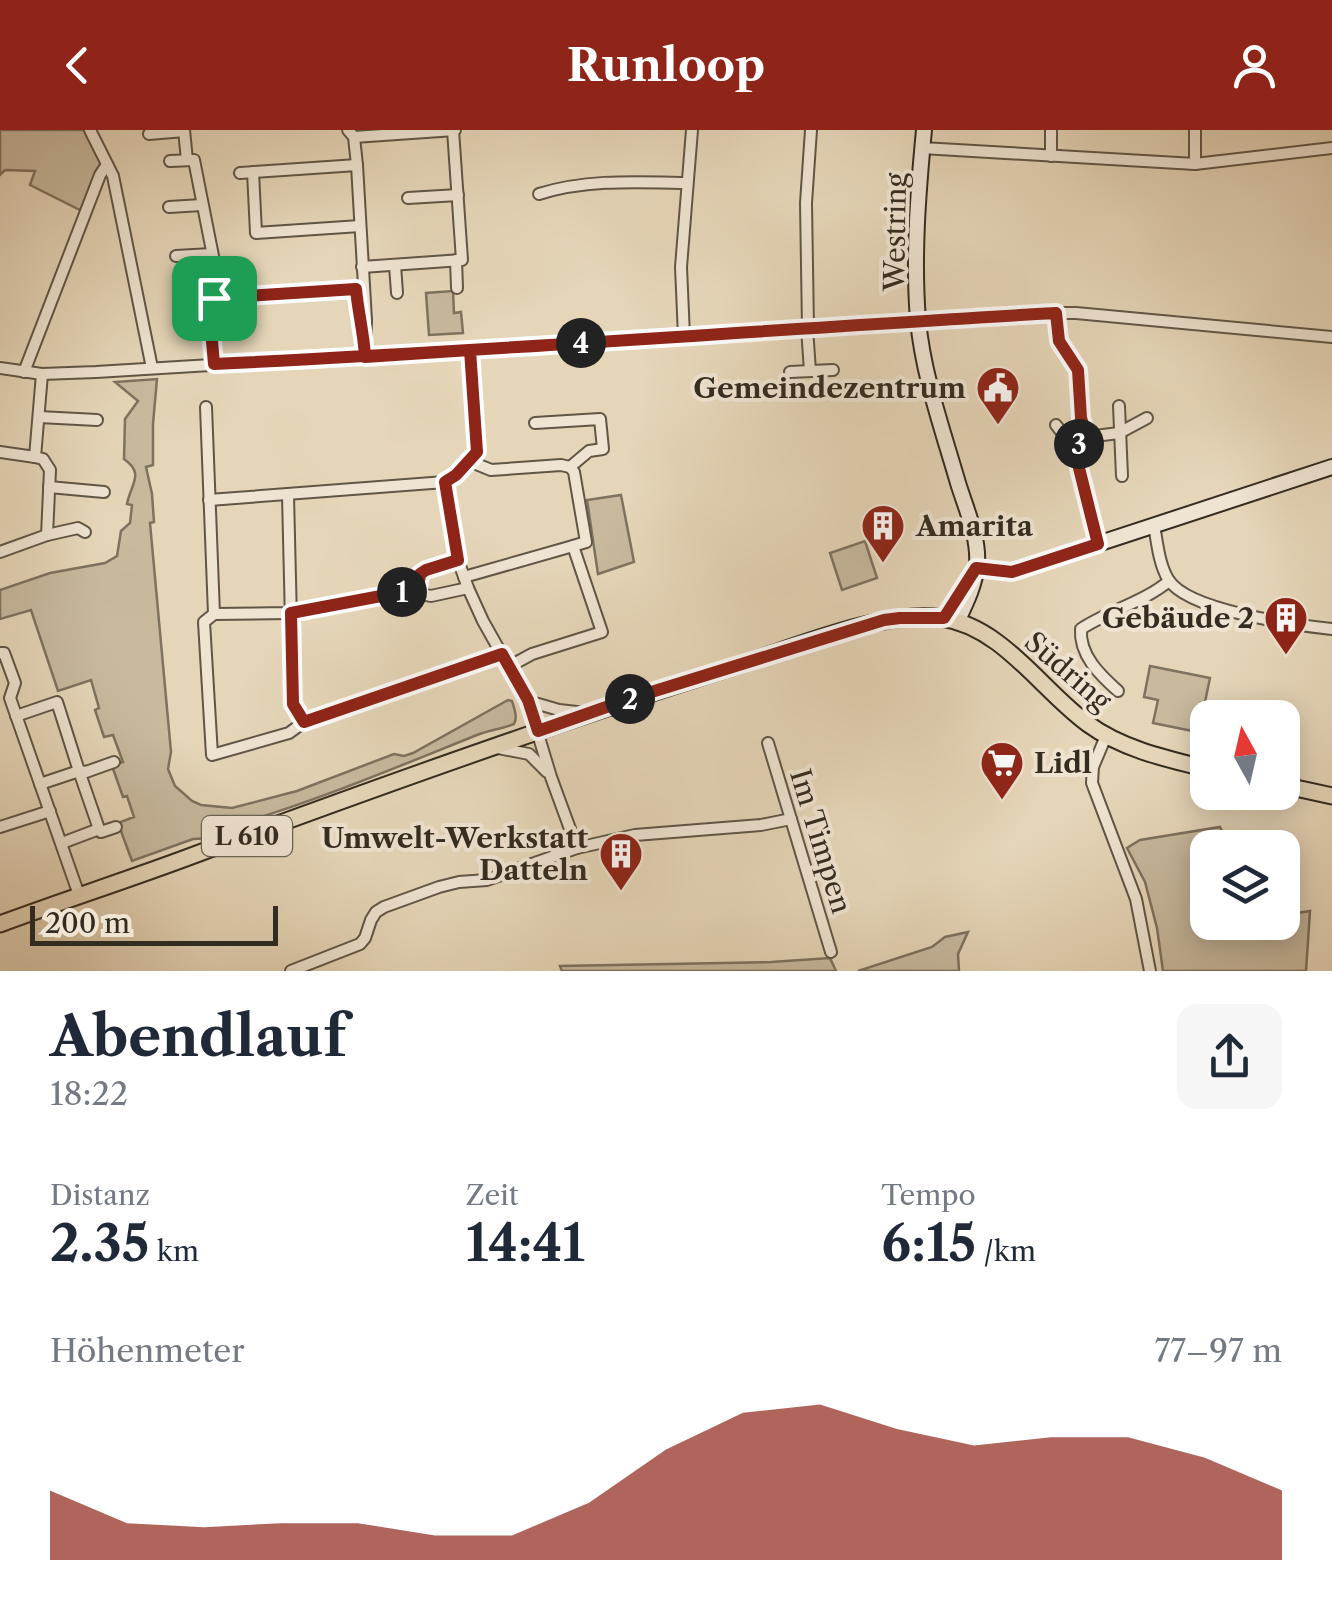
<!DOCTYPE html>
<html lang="de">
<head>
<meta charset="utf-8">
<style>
	:root { --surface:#fff; --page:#f6f6f7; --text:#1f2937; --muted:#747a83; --accent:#8f2418 }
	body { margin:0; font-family:"Libre Caslon Text",serif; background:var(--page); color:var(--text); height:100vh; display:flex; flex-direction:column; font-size:38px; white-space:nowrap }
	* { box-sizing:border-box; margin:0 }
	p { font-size:32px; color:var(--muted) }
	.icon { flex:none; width:55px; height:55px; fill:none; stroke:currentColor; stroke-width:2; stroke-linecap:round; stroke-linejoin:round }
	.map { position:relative; height:841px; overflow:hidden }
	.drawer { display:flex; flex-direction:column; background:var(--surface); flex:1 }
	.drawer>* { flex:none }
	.needle { width:65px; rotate:352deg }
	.fabs { position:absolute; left:1190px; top:570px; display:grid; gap:20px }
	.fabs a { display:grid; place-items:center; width:110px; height:110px; border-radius:20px; background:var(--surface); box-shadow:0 5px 25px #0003; font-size:50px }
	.scale { position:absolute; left:30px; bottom:25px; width:248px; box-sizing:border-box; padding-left:10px; border:5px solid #342c20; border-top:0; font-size:28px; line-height:35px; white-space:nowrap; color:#342c20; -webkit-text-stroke:8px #efe4d2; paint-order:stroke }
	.pin { position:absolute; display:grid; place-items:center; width:85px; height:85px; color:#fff; margin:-42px; border-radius:20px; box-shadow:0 5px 15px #0006 }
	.km { position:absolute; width:50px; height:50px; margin:-25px; border-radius:50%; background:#222; color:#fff; font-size:28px; line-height:50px; text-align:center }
	.round { display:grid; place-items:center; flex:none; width:105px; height:105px; border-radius:20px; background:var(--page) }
	.head { display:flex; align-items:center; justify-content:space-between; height:170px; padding:0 50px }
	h1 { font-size:55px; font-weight:700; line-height:75px }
	.figures { display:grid; grid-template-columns:repeat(3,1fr); gap:15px; height:170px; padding:10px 50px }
	.figures div { display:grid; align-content:center }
	.figures b { font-size:50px; font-weight:700 }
	.figures small { font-size:28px; font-weight:400 }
	.figures p { font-size:28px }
	.chart { height:280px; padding:20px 50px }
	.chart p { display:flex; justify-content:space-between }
	.chart svg { width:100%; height:180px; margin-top:10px; fill:var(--accent); opacity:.7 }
	header { display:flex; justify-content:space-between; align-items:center; height:130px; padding:0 50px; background:var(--accent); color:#fff; font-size:45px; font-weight:700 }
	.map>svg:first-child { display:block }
	.green { fill:#c8b99f; stroke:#7e7260; stroke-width:2.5 }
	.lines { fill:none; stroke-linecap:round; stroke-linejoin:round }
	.street-casing { stroke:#605646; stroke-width:14 }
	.secondary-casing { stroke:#342c20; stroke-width:18 }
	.primary-casing { stroke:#342c20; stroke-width:19 }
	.street { stroke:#efe4d2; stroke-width:10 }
	.secondary { stroke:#efe4d2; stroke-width:14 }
	.primary { stroke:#e6d6b9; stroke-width:15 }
	.route-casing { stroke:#fff; stroke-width:20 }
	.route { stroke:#8f2418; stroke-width:12 }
	.labels { text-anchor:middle; stroke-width:8; stroke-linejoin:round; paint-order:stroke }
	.shield { fill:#efe4d2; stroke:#6c6355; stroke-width:2.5 }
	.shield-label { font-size:25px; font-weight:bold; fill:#342c20 }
	.street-label { font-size:28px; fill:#342c20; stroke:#efe4d2 }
	.poi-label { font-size:28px; font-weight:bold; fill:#342c20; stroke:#efe4d2; text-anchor:end }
</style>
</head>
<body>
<header><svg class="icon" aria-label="back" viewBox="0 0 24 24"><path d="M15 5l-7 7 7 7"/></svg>Runloop<svg class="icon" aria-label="person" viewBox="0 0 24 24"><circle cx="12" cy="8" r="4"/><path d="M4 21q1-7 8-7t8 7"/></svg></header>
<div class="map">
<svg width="1332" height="841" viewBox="0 0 1332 841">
	<rect width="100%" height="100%" fill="#e6d6b9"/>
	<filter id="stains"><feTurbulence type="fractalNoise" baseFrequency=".002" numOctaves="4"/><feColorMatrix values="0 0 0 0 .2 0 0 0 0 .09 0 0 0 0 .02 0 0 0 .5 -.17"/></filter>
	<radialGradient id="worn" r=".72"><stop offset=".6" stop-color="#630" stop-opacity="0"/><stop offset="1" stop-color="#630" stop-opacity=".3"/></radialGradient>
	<!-- green -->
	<g class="green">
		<polygon points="0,0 84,0 102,34 82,81 30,55 35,41 5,40 0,45"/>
		<polygon points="453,161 454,183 461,182 463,203 429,205 426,163"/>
		<path d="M157,249L153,294V335L146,337L152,364L154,392L150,393L171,622L168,639L175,656L192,671L201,675L232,678L297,661L394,624L404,626L413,623L508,570L512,571C514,578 518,587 514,594C502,599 489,600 477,605C397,637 317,671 235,695L229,700L230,703L212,708L193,709L132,731L118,693L134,687L127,666L123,667L112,636L123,632L113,605L104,607L95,580L99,578L91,550L58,561L31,480L0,489V460L50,443L105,433L117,426L121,401L130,393L132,375L127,374C131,353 145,344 124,329L125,289L138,271L115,252Z"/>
		<polygon points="621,365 634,432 598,444 587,370"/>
		<polygon points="865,411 877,448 842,460 830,423"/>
		<polygon points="1150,536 1210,548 1205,572 1218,576 1215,587 1208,588 1207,604 1153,593 1158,570 1144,567"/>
		<polygon points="1220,697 1223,703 1220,717 1208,718 1208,792 1282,792 1283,780 1297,783 1310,781 1306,841 1163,841 1157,798 1145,752 1127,718 1140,710"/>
		<polygon points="968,802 958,824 959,841 858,841 932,817 945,807"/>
		<polygon points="830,828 836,841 562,841 560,836 771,832"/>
	</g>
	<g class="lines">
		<defs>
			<g id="street">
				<polyline points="90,0 113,46 152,238"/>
				<polyline points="184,0 187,30"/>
				<polyline points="348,0 354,7 357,35 366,190 365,227"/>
				<polyline points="149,4 184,1"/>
				<polyline points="354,7 455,0"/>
				<polyline points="922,18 1195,34 1332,18"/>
				<polyline points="1051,26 1051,0"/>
				<polyline points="170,31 194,30 215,136 217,162 209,177 214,234"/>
				<polyline points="1195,34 1195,0"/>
				<polyline points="253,42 256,103 360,96"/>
				<polyline points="240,43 357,35"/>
				<path d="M539,64C587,49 637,52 687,53"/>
				<polyline points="408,68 458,65"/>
				<polyline points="169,77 202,75"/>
				<polyline points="176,126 212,124"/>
				<polyline points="456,130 457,158"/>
				<polyline points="395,135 397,163"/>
				<polyline points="362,137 462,130 453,0"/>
				<polyline points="356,159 362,197"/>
				<polyline points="213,168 356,159 363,155"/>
				<polyline points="187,178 209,176"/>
				<polyline points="1056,183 1059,211 1077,240 1081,288 1087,307 1074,318 1098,414"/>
				<polyline points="807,198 810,241"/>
				<polyline points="808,198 806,73 811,0"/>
				<polyline points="684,206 681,137 692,0"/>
				<polyline points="470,220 477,322 456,345 445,352 452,402 458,430 468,458 483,491 528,571 551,647 577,718"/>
				<polyline points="0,238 42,244 96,242 1056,183 1076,183 1332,207"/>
				<polyline points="24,242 100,45 106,36"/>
				<polyline points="790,242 833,240"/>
				<polyline points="1119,276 1122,346"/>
				<polyline points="206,277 214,484 204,492 212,625 289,603 304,592 327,583 502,523"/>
				<polyline points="39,287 97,290"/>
				<polyline points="535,293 600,289 603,319 589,321 570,337"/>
				<polyline points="1056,295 1074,318"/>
				<polyline points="1087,307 1119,303 1147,288"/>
				<polyline points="0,322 35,327"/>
				<polyline points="469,331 491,340 561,335 570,337 574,342 586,412 573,416 602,502 532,524 510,536"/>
				<polyline points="49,357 104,362"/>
				<polyline points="288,365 293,575 304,592"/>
				<polyline points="209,370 445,352"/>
				<path d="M1154,395C1157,412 1159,434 1168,449C1187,481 1296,495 1332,499"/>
				<polyline points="47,405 78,398 85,402"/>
				<polyline points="0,422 47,405 50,340 43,329 35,327 42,244"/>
				<polyline points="458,430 419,444 417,450 421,464 431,466 468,458"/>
				<polyline points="464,447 573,416"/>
				<polyline points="214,484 291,483 418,459"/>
				<polyline points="0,523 4,523 15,553 10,568 79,765"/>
				<path d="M1118,561C1100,545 1079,525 1081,499C1108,481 1144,472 1169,451"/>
				<polyline points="528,571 559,580 586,583"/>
				<polyline points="16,586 57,572 79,641 86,642 114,632"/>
				<polyline points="1106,606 1093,637 1092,653 1136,769 1150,841"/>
				<polyline points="768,613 831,822"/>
				<polyline points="498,618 529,624 547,642"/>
				<polyline points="40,654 79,641 99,699 62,713"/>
				<polyline points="0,697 50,681"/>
				<polyline points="99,699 101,702 116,697"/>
				<polyline points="291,841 360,814 365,808 371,790 376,782 384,777 439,757 459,752 487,750 577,718 635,705 761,695 791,689"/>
			</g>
			<g id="secondary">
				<path d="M924,0C918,63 913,127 918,190C923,245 943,301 958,353C966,379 979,407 977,434C975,455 966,473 957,492"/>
				<polyline points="976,438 1012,442 1332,337"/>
				<polyline points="944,488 971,447"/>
			</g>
			<g id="primary">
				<polyline points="1282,655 1332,666"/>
				<path d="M0,794C62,771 124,751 186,728C366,661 546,596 730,538C789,520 882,479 942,488C1003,497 1041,560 1088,594C1122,619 1167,629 1208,639"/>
			</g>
		</defs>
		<!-- street casing -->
		<use href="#street" class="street-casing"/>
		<!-- secondary casing -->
		<use href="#secondary" class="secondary-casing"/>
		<!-- primary casing -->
		<use href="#primary" class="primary-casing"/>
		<!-- street -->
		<use href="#street" class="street"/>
		<!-- secondary -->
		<use href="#secondary" class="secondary"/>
		<!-- primary -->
		<use href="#primary" class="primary"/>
	</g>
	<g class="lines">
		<defs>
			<path id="route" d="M214,168L356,159C358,182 364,204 365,227L470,220L477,322L456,345L445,352L458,430L426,440L420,444L418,459L291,483L293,574L304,592L502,524L528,570L538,601L632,568L884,490L900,488H944L976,438L1012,442L1098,414L1074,318L1087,307L1081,288L1078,240L1059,211L1056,183C776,199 495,221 214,234L209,177L214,168"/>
		</defs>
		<!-- route casing -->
		<use href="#route" class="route-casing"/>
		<!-- route -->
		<use href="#route" class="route"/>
	</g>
	<!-- icons -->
	<defs>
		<symbol id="civic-pin" viewBox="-11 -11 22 30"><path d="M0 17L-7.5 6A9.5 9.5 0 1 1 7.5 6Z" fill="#8f2418" stroke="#efe4d2"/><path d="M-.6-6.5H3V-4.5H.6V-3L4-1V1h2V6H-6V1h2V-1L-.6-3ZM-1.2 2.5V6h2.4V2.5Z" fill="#fff"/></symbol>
		<symbol id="building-pin" viewBox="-11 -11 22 30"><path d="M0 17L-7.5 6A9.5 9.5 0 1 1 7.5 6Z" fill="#8f2418" stroke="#efe4d2"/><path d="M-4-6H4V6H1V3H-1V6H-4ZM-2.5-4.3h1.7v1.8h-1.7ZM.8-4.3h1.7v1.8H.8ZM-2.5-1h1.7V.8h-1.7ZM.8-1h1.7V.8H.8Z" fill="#fff"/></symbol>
		<symbol id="supermarket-pin" viewBox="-11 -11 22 30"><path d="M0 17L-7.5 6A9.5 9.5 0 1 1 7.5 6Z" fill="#8f2418" stroke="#efe4d2"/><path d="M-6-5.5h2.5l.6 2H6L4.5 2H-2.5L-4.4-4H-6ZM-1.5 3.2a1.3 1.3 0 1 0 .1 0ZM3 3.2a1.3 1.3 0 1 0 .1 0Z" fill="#fff"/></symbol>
	</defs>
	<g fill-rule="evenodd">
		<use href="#civic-pin" x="973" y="233" width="50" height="68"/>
		<use href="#building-pin" x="858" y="371" width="50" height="68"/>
		<use href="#building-pin" x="1261" y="463" width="50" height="68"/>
		<use href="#supermarket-pin" x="977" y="608" width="50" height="68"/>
		<use href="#building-pin" x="596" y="699" width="50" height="68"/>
	</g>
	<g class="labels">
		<!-- shield labels -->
		<rect class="shield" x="202" y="686" width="90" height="40" rx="8"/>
		<g class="shield-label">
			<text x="247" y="715">L 610</text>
		</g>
		<!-- street labels -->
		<g class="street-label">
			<text transform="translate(895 102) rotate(-89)" y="10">Westring</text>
			<text transform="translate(1068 541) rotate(41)" y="10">Südring</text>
			<text transform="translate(821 711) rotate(73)" y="10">Im Timpen</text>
		</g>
		<!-- poi labels -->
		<g class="poi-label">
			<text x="966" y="268">Gemeindezentrum</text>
			<text x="916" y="406" text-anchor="start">Amarita</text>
			<text x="1254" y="498">Gebäude 2</text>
			<text x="1034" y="643" text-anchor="start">Lidl</text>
			<text x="588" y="718">Umwelt-Werkstatt<tspan x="588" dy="32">Datteln</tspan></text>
		</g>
	</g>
	<rect width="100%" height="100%" filter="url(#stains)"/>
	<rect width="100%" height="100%" fill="url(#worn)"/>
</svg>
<div class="fabs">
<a><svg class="needle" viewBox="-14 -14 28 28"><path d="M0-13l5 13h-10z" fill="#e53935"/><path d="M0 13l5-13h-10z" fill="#747a83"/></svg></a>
<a><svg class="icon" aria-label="layers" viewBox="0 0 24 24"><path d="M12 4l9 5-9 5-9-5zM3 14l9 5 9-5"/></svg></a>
</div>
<div class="scale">200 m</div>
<div class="pin" style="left:214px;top:168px;background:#1e9e55"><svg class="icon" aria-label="arrive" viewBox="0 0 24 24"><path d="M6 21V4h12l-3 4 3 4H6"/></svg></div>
<b class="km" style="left:402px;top:462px">1</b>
<b class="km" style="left:630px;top:569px">2</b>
<b class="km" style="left:1079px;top:314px">3</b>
<b class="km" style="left:581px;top:213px">4</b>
</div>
<section class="drawer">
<div class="head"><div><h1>Abendlauf</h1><p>18:22</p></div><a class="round"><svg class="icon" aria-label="share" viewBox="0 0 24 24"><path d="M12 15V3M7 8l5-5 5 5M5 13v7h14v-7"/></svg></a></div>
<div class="figures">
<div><p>Distanz</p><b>2.35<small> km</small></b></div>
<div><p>Zeit</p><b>14:41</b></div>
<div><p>Tempo</p><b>6:15<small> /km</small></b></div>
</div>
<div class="chart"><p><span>Höhenmeter</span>77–97 m</p>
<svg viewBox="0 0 160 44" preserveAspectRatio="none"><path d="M0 44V27L10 35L20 36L30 35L40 35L50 38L60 38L70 30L80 17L90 8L100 6L110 12L120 16L130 14L140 14L150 19L160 27V44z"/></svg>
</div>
</section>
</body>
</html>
